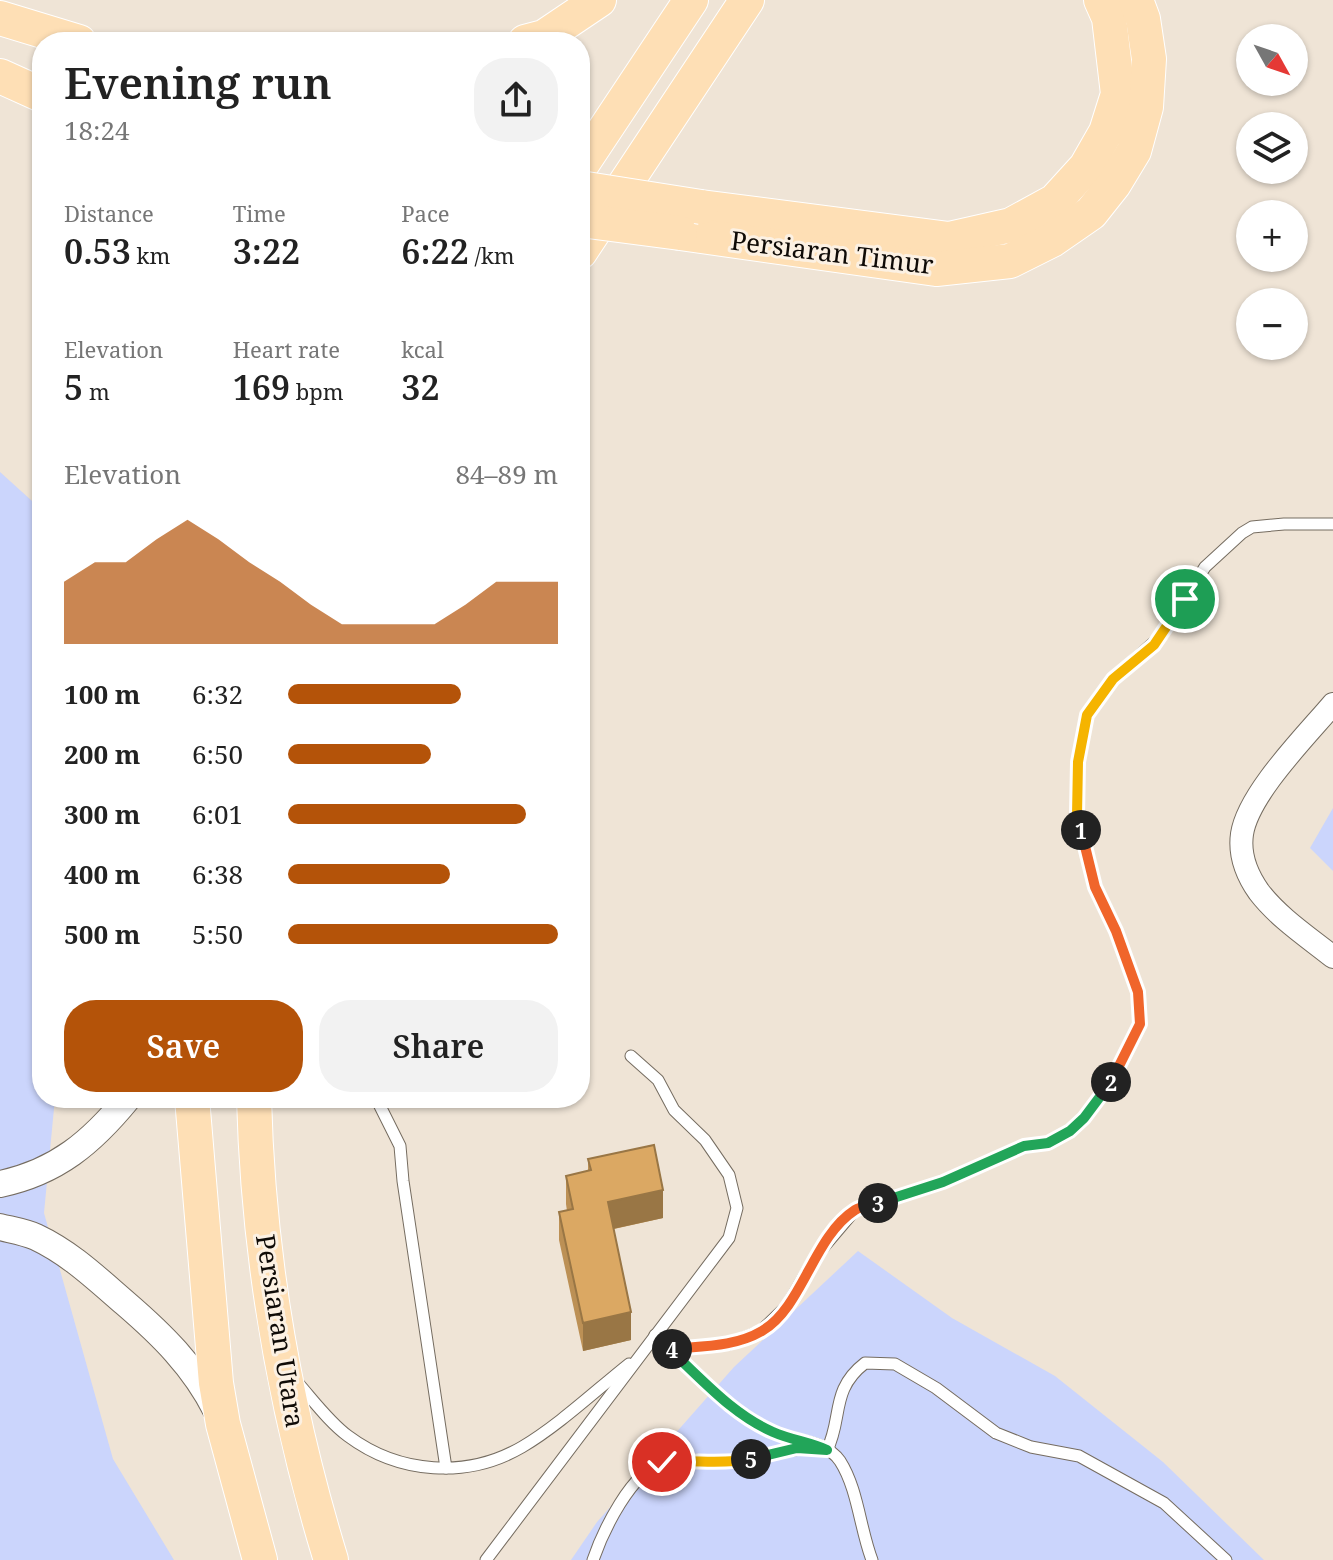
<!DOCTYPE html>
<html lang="en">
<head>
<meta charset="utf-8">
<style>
	:root { --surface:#fff; --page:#f2f2f2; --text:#222; --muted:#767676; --accent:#b45309 }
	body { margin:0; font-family:"Noto Serif",serif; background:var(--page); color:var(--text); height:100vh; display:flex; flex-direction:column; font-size:30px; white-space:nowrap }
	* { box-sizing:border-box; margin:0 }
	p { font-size:26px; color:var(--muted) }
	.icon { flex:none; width:44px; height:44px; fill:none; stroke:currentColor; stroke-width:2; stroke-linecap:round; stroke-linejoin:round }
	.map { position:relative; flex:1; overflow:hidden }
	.side { position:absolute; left:32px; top:32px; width:558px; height:1076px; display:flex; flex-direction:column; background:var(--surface); border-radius:32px; box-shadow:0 2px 6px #0004 }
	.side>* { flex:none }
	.needle { width:52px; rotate:130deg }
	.tools { position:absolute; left:1236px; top:24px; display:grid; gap:16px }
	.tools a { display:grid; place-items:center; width:72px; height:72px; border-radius:50%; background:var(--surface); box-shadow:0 2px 6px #0004; font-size:40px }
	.pin { position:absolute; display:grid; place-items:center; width:68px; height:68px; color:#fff; margin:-34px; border:4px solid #fff; border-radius:50%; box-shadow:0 2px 8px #0007 }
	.km { position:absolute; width:40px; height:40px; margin:-20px; border-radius:50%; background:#222; color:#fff; font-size:22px; line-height:40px; text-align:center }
	.round { display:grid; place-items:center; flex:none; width:84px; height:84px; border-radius:32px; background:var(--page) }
	.overview { display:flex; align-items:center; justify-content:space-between; height:136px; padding:0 32px }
	h1 { font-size:44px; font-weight:600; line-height:60px }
	.figures { display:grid; grid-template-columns:repeat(3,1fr); gap:12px; height:136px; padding:8px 32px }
	.figures div { display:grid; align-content:center }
	.figures b { font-size:34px; font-weight:600 }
	.figures small { font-size:22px; font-weight:400 }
	.figures p { font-size:22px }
	.chart { height:224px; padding:16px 32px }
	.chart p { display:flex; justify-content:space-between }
	.chart svg { width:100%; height:144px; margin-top:8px; fill:var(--accent); opacity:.7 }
	.button { display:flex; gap:16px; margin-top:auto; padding:16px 32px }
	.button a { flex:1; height:92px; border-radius:32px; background:var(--accent); color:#fff; font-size:32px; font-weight:600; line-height:92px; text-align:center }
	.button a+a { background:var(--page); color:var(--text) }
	ul { padding:0 32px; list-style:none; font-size:26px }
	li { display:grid; grid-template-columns:128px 96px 1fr; align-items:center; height:60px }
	li i { height:20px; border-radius:10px; background:var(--accent) }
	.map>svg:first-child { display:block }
	.green { fill:#cbd5fc }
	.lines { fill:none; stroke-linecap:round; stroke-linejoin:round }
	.service-casing { stroke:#756c60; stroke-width:13 }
	.minor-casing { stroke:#756c60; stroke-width:24 }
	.tertiary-casing { stroke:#756c60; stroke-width:28 }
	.primary-casing { stroke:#fff; stroke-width:36 }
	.service { stroke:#fff; stroke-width:11 }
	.minor { stroke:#fff; stroke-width:22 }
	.tertiary { stroke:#fff; stroke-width:26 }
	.primary { stroke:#fedfb5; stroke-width:34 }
	.primary-bridge-casing { stroke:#fff; stroke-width:36; stroke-linecap:butt }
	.primary-bridge { stroke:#fedfb5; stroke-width:34 }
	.wall { fill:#bc9055 }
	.shaded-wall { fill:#997645 }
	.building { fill:#dba863; stroke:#997645; stroke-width:2 }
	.split-1-casing { stroke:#fff; stroke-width:16 }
	.split-2-casing { stroke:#fff; stroke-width:16 }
	.split-3-casing { stroke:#fff; stroke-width:16 }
	.split-4-casing { stroke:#fff; stroke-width:16 }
	.split-5-casing { stroke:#fff; stroke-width:16 }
	.split-6-casing { stroke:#fff; stroke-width:16 }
	.split-1 { stroke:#f5b400; stroke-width:10 }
	.split-2 { stroke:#f0652b; stroke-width:10 }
	.split-3 { stroke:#22a559; stroke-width:10 }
	.split-4 { stroke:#f0652b; stroke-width:10 }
	.split-5 { stroke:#22a559; stroke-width:10 }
	.split-6 { stroke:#f5b400; stroke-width:10 }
	.labels { text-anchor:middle; stroke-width:6; stroke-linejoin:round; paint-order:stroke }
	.street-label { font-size:26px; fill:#0f0b07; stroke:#fcf1e3 }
</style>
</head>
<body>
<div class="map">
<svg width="1333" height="1560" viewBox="0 0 1333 1560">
	<rect width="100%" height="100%" fill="#efe4d6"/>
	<!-- green -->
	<g class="green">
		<polygon points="0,472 42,510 42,1098 55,1098 44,1213 113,1459 174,1560 0,1560"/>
		<polygon points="1333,808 1333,871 1310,848"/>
		<polygon points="858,1251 952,1318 1055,1376 1163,1462 1264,1560 571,1560 597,1522 734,1367"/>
	</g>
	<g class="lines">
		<defs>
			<g id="service">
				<polyline points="376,1098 400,1146 403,1181 446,1468"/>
				<path d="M655,1335C693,1371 722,1404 768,1430C790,1442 824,1438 840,1461C858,1489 860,1529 872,1560"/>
				<polyline points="670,1350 729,1344 761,1331 787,1306 816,1256 855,1210 943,1182 1024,1146 1048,1143 1070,1131 1084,1118 1110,1083 1140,1024 1138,992 1116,931 1095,887 1077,815 1078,762 1087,715 1113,679 1162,635 1205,567 1242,533 1252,527 1284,524 1333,524"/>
				<path d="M297,1382C313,1400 329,1422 348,1436C399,1474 467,1479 522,1447C559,1425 595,1391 629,1364"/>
				<path d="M827,1450C843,1418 830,1390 865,1363L895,1364L936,1388L996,1433L1031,1447L1079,1456L1164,1503L1226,1560"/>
				<polyline points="486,1560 729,1238 737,1208 729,1175 705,1140 674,1110 658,1080 631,1056"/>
				<path d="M593,1560C603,1531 631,1472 663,1462C686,1455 713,1465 736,1462C763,1459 788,1446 815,1450"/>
			</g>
			<path id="minor" d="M1333,704C1306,736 1248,794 1242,834C1239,855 1247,875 1259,892C1279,918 1308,937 1333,957"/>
			<g id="tertiary">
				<path d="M0,1184C57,1172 92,1142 128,1098"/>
				<path d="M0,1227C12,1230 25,1232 36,1237C70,1253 96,1278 125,1303C161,1334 194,1366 216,1410"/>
			</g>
			<g id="primary">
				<polyline points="0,18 79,42"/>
				<polyline points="525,42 544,37 599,0"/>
				<polyline points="0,76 42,95"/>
				<polyline points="580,167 691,0"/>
				<polyline points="701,207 949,239 1011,225 1055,201 1086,167 1106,132 1118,94 1109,18 1101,0"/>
				<polyline points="680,233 936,269 1010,261 1052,240 1091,213 1114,184 1134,151 1146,107 1149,59 1143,19 1136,0"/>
				<polyline points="580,252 747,0"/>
				<polyline points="192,1098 216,1383 223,1424 260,1560"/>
				<path d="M254,1098C258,1255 285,1410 331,1560"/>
			</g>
		</defs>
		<!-- service casing -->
		<use href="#service" class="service-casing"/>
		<!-- minor casing -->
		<use href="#minor" class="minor-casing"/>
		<!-- tertiary casing -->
		<use href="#tertiary" class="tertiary-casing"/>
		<!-- primary casing -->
		<use href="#primary" class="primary-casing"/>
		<!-- service -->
		<use href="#service" class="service"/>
		<!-- minor -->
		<use href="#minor" class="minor"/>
		<!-- tertiary -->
		<use href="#tertiary" class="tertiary"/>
		<!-- primary -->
		<use href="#primary" class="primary"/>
		<defs>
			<g id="primary-bridge">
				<polyline points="580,188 701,207"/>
				<polyline points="580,220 680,233"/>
			</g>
		</defs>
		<!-- primary-bridge casing -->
		<use href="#primary-bridge" class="primary-bridge-casing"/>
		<!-- primary-bridge -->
		<use href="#primary-bridge" class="primary-bridge"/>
	</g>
	<!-- wall -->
	<polygon class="wall" points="588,1159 663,1218 614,1229 631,1340 583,1351 559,1240 559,1212 567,1211 566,1204 566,1176 588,1171"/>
	<!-- shaded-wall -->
	<g class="shaded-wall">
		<polygon points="663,1190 663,1218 608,1230 608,1202"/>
		<polygon points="631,1312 631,1340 583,1351 583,1323"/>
	</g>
	<!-- building -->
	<polygon class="building" points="654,1145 663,1190 608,1202 631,1312 583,1323 559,1212 573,1209 566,1176 591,1170 588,1159"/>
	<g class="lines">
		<defs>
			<polyline id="split-1" points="1081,830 1077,815 1078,762 1087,715 1113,679 1154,645 1185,599"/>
			<polyline id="split-2" points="1081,830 1095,887 1116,931 1138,992 1140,1024 1111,1082"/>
			<polyline id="split-3" points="878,1203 943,1182 1024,1146 1048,1143 1070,1131 1084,1118 1111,1082"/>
			<path id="split-4" d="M672,1349C702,1346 735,1347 762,1331C803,1307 813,1237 855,1210C861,1206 871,1205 878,1203"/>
			<path id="split-5" d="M672,1349L670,1350C703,1380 732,1414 773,1432C791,1440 810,1442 827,1450L797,1448L751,1459"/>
			<path id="split-6" d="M662,1462C692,1459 721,1465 751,1459"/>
		</defs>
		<!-- split-1 casing -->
		<use href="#split-1" class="split-1-casing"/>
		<!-- split-2 casing -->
		<use href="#split-2" class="split-2-casing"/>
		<!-- split-3 casing -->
		<use href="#split-3" class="split-3-casing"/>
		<!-- split-4 casing -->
		<use href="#split-4" class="split-4-casing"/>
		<!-- split-5 casing -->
		<use href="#split-5" class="split-5-casing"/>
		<!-- split-6 casing -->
		<use href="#split-6" class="split-6-casing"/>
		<!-- split-1 -->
		<use href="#split-1" class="split-1"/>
		<!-- split-2 -->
		<use href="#split-2" class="split-2"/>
		<!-- split-3 -->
		<use href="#split-3" class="split-3"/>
		<!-- split-4 -->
		<use href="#split-4" class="split-4"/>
		<!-- split-5 -->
		<use href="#split-5" class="split-5"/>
		<!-- split-6 -->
		<use href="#split-6" class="split-6"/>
	</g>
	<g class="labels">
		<!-- street labels -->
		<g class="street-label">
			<text transform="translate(832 253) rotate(7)" y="9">Persiaran Timur</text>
			<text transform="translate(280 1331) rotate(81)" y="9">Persiaran Utara</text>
		</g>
	</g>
</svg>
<div class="tools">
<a><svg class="needle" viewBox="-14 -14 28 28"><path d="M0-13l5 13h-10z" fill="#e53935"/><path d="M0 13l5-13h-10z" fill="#767676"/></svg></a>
<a><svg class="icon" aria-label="layers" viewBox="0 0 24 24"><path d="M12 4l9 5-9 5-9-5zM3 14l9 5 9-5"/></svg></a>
<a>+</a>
<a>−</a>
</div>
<div class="pin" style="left:1185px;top:599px;background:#1e9e55"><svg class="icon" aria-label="arrive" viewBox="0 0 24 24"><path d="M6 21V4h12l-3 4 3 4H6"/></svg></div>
<div class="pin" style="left:662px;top:1462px;background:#d93025"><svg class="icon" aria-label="check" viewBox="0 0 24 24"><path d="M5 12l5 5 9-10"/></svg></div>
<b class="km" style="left:1081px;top:830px">1</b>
<b class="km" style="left:1111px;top:1082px">2</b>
<b class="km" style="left:878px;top:1203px">3</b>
<b class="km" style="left:672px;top:1349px">4</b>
<b class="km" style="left:751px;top:1459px">5</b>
<section class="side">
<div class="overview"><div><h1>Evening run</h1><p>18:24</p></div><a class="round"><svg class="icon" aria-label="share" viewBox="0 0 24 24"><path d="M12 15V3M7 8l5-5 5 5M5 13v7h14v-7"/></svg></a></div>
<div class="figures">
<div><p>Distance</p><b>0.53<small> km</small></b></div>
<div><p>Time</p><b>3:22</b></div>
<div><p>Pace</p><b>6:22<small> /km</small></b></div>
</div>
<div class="figures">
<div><p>Elevation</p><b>5<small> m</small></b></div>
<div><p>Heart rate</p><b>169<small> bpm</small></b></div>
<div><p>kcal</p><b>32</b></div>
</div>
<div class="chart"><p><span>Elevation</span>84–89 m</p>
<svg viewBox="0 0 160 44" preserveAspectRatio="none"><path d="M0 44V25L10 19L20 19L30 12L40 6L50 12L60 19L70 25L80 32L90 38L100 38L110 38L120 38L130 32L140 25L150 25L160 25V44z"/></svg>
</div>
<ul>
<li><b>100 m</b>6:32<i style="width:64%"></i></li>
<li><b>200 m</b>6:50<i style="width:53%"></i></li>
<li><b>300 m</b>6:01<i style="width:88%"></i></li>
<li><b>400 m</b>6:38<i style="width:60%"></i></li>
<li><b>500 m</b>5:50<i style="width:100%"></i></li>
</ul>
<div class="button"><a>Save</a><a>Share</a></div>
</section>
</div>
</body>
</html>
